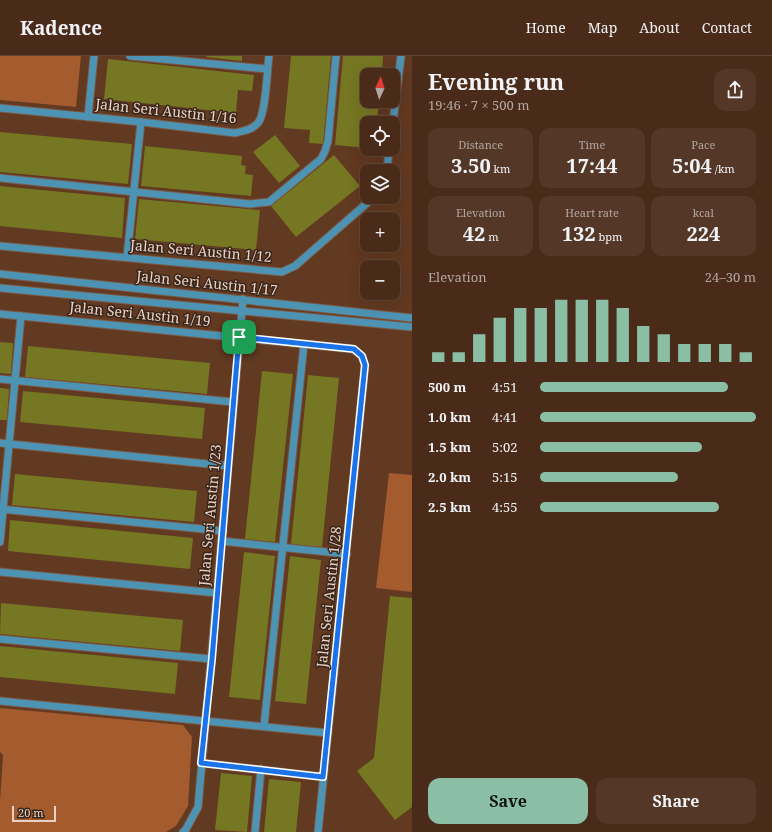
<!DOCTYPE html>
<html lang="en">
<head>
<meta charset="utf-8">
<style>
	:root { --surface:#4a2b19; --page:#543726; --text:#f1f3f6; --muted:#b2a7a2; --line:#614738; --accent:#8abfa5 }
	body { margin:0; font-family:"Noto Serif",serif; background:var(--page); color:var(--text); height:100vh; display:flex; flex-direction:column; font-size:15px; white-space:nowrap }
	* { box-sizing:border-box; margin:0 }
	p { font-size:13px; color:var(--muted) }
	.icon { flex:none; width:22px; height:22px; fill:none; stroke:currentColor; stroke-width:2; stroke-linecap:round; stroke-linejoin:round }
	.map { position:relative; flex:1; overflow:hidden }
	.drawer { display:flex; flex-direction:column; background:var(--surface); width:360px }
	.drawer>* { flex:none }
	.needle { width:26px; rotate:4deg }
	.tools { position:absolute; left:360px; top:12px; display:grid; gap:8px }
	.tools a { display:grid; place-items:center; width:40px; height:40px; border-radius:8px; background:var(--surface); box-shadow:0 4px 16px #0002,0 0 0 1px var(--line); font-size:20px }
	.scale { position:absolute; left:12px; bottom:10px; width:44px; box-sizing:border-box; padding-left:4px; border:2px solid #ead1c3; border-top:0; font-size:11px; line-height:14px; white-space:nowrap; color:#ead1c3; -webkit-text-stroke:3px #39261b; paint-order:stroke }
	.pin { position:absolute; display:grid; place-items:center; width:34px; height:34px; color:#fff; margin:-17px; border-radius:8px; box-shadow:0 2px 6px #0006 }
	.round { display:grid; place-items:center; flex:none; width:42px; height:42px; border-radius:12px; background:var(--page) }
	.headline { display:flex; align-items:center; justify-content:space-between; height:68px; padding:0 16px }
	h1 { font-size:22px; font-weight:700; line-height:30px }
	.stats { display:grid; grid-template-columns:repeat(3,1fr); gap:6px; height:68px; padding:4px 16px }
	.stats div { display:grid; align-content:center; border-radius:10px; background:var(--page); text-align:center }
	.stats b { font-size:20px; font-weight:700 }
	.stats small { font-size:11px; font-weight:400 }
	.stats p { font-size:11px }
	.chart { height:112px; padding:8px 16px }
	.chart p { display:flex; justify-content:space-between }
	.chart svg { width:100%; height:72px; margin-top:4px; stroke:var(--accent); stroke-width:6 }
	.cta { display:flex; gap:8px; margin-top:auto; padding:8px 16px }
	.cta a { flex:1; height:46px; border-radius:12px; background:var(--accent); color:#111; font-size:16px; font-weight:700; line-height:46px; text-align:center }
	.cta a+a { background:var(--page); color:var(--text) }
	ul { padding:0 16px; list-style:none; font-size:13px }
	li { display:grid; grid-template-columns:64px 48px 1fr; align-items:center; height:30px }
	li i { height:10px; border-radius:5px; background:var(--accent) }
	header { display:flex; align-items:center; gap:24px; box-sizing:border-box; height:56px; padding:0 20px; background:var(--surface); border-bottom:1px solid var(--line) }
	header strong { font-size:19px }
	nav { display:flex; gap:22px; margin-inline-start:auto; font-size:14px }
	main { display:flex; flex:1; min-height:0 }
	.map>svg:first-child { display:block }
	.green { fill:#a45b2e }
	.building { fill:#767723 }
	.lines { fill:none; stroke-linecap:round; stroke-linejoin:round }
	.minor-casing { stroke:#7d5741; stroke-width:9 }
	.minor { stroke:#4d93b3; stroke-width:7 }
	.route-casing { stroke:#fff; stroke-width:8 }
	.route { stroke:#1a73e8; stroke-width:5 }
	.labels { text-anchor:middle; stroke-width:3; stroke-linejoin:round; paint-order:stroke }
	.street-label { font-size:14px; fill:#ead1c3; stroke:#39261b }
</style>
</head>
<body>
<header>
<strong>Kadence</strong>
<nav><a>Home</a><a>Map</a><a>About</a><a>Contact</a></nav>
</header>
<main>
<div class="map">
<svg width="412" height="776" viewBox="0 0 412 776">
	<rect width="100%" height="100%" fill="#623921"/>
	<!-- green -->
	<g class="green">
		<polygon points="0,0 81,0 76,51 0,44"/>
		<polygon points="389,417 412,419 412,536 376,532"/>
		<polygon points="0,652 183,669 192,681 188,750 176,770 166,776 0,776 0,745 3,699 0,696"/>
	</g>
	<!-- building -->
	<g class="building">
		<polygon points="207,0 242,0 242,5 206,1"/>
		<polygon points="291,0 331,0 323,88 309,87 310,74 284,72"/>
		<polygon points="343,0 383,0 382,19 367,19 367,45 379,45 377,67 367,67 367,92 335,89"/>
		<polygon points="108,3 254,19 252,35 238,34 236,57 104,43"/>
		<polygon points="0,76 132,88 128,128 0,116"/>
		<polygon points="275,79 300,110 279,127 253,96"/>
		<polygon points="145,90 242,100 241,109 246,110 245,118 253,119 251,140 141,130"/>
		<polygon points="334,99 360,130 296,181 271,150"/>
		<polygon points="0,130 125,142 122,182 0,170"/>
		<polygon points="139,143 260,154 256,194 135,183"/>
		<polygon points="0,286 13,287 11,318 0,317"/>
		<polygon points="28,290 210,307 207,338 25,321"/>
		<polygon points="262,315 293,318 275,486 245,483"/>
		<polygon points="308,319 339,322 322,491 291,488"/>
		<polygon points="0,332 9,333 7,364 0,364"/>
		<polygon points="23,335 205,352 202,383 20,366"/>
		<polygon points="15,418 197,435 194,466 12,449"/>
		<polygon points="10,464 193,482 190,513 8,495"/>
		<polygon points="244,496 275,500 260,644 229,641"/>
		<polygon points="290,500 321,504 306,648 275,645"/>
		<polygon points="390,540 412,542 412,751 395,764 357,715 374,702"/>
		<polygon points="1,547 183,564 180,595 0,578"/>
		<polygon points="0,590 178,607 175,638 0,621"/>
		<polygon points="221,717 252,720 247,776 215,774"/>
		<polygon points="269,723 301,726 296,776 264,776"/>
	</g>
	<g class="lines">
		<defs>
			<g id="minor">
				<polyline points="130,0 267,13"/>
				<path d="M0,52L141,66L235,77C243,75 252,74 258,67C266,58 267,14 269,0"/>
				<polyline points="88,61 94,0"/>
				<polyline points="393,67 401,0"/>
				<polyline points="387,115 389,93"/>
				<polyline points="0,122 250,148 269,146 321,103 325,95 328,85 336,0"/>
				<polyline points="0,190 282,216 295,210 374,141"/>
				<polyline points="127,201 141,66"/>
				<polyline points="0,218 412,262"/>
				<polyline points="0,232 412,271"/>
				<polyline points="0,258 353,293 362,300 365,309 318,776"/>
				<polyline points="0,323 233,346"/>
				<polyline points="0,387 228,410"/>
				<polyline points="0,453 223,475"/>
				<polyline points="221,485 347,498"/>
				<polyline points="0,486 21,260"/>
				<polyline points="0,516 217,537"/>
				<polyline points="0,583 211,603"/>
				<polyline points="0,645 328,677"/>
				<polyline points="264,670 304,288"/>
				<polyline points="201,707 323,721"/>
				<polyline points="183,776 185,775 198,751 243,243"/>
				<polyline points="255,776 261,713"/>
			</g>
		</defs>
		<!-- minor casing -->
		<use href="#minor" class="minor-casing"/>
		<!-- minor -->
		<use href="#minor" class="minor"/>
	</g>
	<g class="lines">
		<defs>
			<polygon id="route" points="239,281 354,293 362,300 365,309 323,721 201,707 212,603"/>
		</defs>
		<!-- route casing -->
		<use href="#route" class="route-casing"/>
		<!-- route -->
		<use href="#route" class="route"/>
	</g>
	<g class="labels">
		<!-- street labels -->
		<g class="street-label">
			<text transform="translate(166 55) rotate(6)" y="5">Jalan Seri Austin 1/16</text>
			<text transform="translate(201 195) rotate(5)" y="5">Jalan Seri Austin 1/12</text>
			<text transform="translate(207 227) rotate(6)" y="5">Jalan Seri Austin 1/17</text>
			<text transform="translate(140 258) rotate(6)" y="5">Jalan Seri Austin 1/19</text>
			<text transform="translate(210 459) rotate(-85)" y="5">Jalan Seri Austin 1/23</text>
			<text transform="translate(329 541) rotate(-84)" y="5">Jalan Seri Austin 1/28</text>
		</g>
	</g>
</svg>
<div class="tools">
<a><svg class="needle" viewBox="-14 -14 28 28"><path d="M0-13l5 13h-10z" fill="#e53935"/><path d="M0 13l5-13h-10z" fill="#b2a7a2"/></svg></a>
<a><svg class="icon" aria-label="locate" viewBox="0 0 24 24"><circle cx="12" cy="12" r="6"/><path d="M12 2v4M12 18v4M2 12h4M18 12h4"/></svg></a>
<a><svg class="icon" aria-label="layers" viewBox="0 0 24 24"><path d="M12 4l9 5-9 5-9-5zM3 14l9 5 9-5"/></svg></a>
<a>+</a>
<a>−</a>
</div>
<div class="scale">20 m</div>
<div class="pin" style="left:239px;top:281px;background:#1e9e55"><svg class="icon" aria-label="arrive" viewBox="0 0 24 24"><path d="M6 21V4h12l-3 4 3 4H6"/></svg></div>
</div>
<section class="drawer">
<div class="headline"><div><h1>Evening run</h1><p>19:46 · 7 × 500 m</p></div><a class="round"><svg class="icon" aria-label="share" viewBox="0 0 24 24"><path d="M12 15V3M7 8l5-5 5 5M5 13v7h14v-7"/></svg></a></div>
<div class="stats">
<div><p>Distance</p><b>3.50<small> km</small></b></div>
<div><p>Time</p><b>17:44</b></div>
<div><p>Pace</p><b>5:04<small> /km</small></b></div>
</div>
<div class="stats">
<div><p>Elevation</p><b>42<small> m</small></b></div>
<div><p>Heart rate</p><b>132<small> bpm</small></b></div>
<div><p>kcal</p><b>224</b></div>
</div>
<div class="chart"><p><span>Elevation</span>24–30 m</p>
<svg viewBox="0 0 160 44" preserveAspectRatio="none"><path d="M5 44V38M15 44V38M25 44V27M35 44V17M45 44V11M55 44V11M65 44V6M75 44V6M85 44V6M95 44V11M105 44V22M115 44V27M125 44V33M135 44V33M145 44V33M155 44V38"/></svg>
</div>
<ul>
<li><b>500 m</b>4:51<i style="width:87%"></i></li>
<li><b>1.0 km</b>4:41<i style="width:100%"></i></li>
<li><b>1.5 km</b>5:02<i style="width:75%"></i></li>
<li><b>2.0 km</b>5:15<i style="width:64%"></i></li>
<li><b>2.5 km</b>4:55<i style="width:83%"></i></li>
</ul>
<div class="cta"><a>Save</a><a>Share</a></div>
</section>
</main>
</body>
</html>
